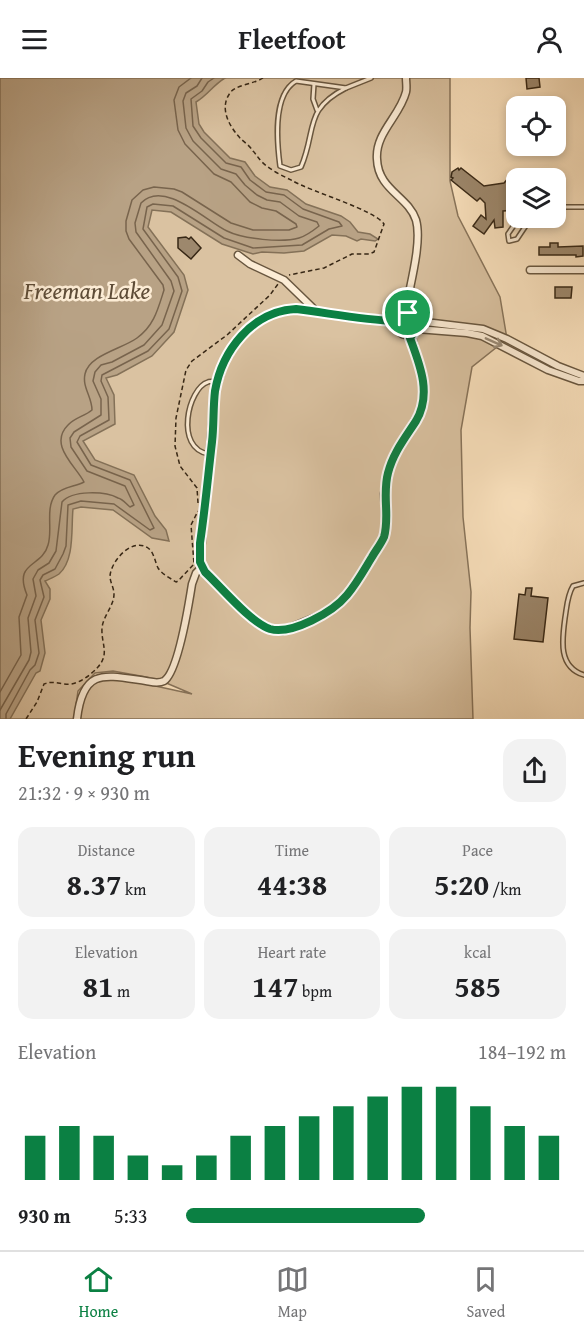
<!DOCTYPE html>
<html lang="en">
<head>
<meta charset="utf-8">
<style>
	:root { --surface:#fff; --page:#f2f2f2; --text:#202124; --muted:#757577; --line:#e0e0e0; --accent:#0b8043 }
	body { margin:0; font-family:"Gentium Book Plus",serif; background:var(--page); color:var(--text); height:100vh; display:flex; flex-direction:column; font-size:22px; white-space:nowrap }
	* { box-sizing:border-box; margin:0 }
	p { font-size:20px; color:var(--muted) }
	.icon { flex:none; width:33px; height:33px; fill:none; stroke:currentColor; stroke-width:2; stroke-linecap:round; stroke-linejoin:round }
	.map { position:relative; height:641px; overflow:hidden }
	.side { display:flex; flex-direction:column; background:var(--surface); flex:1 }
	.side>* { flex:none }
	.buttons { position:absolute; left:506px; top:18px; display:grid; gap:12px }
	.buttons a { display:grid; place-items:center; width:60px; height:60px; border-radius:12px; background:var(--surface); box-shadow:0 3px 9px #0003; font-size:30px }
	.pin { position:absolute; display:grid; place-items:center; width:51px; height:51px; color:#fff; margin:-26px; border:3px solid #fff; border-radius:50%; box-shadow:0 2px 6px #0007 }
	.round { display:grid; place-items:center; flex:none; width:63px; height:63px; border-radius:18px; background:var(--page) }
	.headline { display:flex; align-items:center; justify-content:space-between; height:102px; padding:0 18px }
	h1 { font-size:33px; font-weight:700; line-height:45px }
	.figures { display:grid; grid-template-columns:repeat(3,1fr); gap:9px; height:102px; padding:6px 18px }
	.figures div { display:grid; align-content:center; border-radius:15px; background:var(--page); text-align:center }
	.figures b { font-size:30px; font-weight:700 }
	.figures small { font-size:16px; font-weight:400 }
	.figures p { font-size:16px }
	.chart { height:168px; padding:12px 18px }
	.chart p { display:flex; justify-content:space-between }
	.chart svg { width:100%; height:108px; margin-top:6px; stroke:var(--accent); stroke-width:6 }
	ul { padding:0 18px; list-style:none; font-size:20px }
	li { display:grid; grid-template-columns:96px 72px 1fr; align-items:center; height:45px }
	li i { height:15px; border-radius:8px; background:var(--accent) }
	header { display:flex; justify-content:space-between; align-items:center; height:78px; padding:0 18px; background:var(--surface); font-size:27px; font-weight:700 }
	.tabs { display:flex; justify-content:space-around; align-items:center; height:84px; border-top:2px solid var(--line); background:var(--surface); font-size:16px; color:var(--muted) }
	.tabs a { display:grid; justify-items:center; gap:3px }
	.tabs .current { color:var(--accent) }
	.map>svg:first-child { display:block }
	.green { fill:#dac2a1; stroke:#88745b; stroke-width:1.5 }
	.water { fill:#b8a285; stroke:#847158; stroke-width:1.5 }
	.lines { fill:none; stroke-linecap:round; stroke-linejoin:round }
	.shore { stroke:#78644d; stroke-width:1.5 }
	.building { fill:#9d886d; stroke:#372715; stroke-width:1.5 }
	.service-casing { stroke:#68563f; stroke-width:6 }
	.minor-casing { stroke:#68563f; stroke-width:9 }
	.path { stroke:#372715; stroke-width:1.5; stroke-dasharray:4.5 3; stroke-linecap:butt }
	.service { stroke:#fcecd5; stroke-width:3 }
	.minor { stroke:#fcecd5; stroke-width:6 }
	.oneway { stroke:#9a8a75 }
	.route-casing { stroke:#fff; stroke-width:12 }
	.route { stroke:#0b8043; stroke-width:8 }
	.labels { text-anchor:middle; stroke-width:5; stroke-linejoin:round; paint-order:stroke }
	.water-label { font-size:24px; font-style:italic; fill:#5e4c37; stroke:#fcecd5 }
</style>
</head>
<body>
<header><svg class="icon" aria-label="menu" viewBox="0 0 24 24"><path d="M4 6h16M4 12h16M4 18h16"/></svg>Fleetfoot<svg class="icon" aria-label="person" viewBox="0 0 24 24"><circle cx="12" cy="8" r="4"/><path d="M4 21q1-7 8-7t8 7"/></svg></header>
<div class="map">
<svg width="584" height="641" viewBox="0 0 584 641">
	<rect width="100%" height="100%" fill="#fbe2be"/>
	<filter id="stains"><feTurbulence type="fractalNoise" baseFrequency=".00333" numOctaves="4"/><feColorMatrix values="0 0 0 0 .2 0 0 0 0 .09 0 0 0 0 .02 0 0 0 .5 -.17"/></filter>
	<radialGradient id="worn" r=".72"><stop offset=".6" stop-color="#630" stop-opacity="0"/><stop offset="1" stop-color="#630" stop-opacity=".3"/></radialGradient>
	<!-- green -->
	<polygon class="green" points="0,0 450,0 450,103 458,138 500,219 507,261 472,289 461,352 463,439 471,514 470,550 473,641 77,641 87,608 105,597 192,616 157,601 113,593 95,595 78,613 74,641 0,641"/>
	<!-- water -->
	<path class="water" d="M0,0H225C213,7 208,17 196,24L199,46L204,54L230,80L245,84L255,98L270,109L287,112L306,126L341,138L350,144L358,154L370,156L378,161L375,163L361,161L357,163L346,158L332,157L304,173L284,175L262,174L253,176L222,166L171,134L152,132L148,149L184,197L188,212L174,254L152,278L117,297L106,300L114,317L115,346L83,363L95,382L134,397L155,438L166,452L169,463L152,460L113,432L81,429L73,431C71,450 75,482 59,496C55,499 49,501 45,503L50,511V521L41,542L45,575L40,593L36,595L10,641H0Z"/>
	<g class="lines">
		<!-- shore -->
		<g class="shore">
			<path d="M0,614L21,577L19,539L27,517C13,483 42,490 48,467C53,452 45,431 55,417C63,408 75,409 84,404C76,388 48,367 68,347C74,340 85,338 92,332C92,319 82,309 85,296C89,277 122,271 137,260C154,248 158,231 164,212L163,207L129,161L126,153V143L132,122L143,112L154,109L174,111L182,114L231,145L253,152H289L297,149L296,146L276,133L262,130L250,124L231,104L214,96L185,66L178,52L174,22L179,9L191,0"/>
			<path d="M0,632L29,582L31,574L28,540L36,518L33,501L38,492L49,485L56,473L62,424C72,412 105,413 118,420C123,421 126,426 130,429L134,427L125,408L87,393L71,369L70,360L74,354L101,337V321L93,303L95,294L101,287L112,284L144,267L162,247L174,213L171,203L136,154L135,145L141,125C164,101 206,143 227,153C243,161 282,165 299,160C306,158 314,152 319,148L317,144L299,138L280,124L267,122L257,117L245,107L236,96L221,91L193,63L186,50L183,23L186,15L197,8L202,0"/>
			<polyline points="6,641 6,636 30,592 35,587 39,575 35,542 44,519 40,502 43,497 55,491 63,476 66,468 68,427 81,423 114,426 150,452 154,450 130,402 91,387 77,364 80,358 109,342 108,319 101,303 102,297 148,273 169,251 182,213 178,199 143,151 147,129 153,126 173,128 224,160 253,170 302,167 329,151 342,148 339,144 303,131 284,117 266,114 250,102 241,89 226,85 201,60 193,48 191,21 202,13 208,4 214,0"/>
		</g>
	</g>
	<!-- building -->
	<g class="building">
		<polygon points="526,0 539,0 540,9 527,11"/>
		<polygon points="458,90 459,92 461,90 484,108 504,105 512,96 516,99 516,132 503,133 503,149 495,150 494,142 484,156 473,148 481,137 486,141 485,125 480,120 477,123 451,102 453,100 451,99 452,94"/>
		<polygon points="186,159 189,161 191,159 201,170 191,181 178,170 178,160"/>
		<polygon points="550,165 558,165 558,169 583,168 583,178 576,179 576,177 539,177 539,169 550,169"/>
		<polygon points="555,209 572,209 571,220 555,220"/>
		<polygon points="526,510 532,510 531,518 548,520 543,564 514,561 519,516 525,517"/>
	</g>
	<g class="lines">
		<defs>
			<g id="service">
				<path d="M296,3L346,10C303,32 317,52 301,89L291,92L280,88C277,65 272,17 296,3Z"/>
				<polyline points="314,6 313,21 317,32"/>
				<polyline points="346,10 371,0"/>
				<polyline points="555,129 584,129"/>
				<polyline points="519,140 508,156 509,163 517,161 531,140"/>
				<path d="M209,376C174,371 188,310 208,304C209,303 217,304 217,304"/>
				<path d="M584,505L573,508C567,518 567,528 565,540C562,562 558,589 584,597"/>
			</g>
			<g id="minor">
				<path d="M406,0C406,4 407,10 406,14C400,38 375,55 377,81C378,112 408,118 416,142C422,163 411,203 407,225L408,235"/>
				<polyline points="238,177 250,186 284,202 317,234"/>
				<polyline points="530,192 584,192"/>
				<circle cx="407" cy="246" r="11"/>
				<polyline points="396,243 354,240 304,232 288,231 273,235 260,242 238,262 224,285 215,313 200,484 205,494 257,545 269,550 282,553 321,537 338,526 348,516 382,463 386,450 384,416 389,391 395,376 422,330 424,305 411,256"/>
				<polyline points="417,243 483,251 507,261 558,288 584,298"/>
				<polyline points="417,251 467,255 482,258 548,292 579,303 584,303"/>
				<path d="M77,641C83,589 105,597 146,603C152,604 158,606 164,603C178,594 189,525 192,506L196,495L202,489"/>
			</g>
		</defs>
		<!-- service casing -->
		<use href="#service" class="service-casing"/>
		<!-- minor casing -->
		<use href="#minor" class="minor-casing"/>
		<!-- path -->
		<g class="path">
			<path d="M263,0C254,6 235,7 230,15C219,30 229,48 240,60C244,64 250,68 253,73C256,76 258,80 262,84C270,92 283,98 293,103C312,114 375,132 384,146L374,174L369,176H352L324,190L289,197"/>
			<polyline points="198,425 197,410 180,388 175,368 176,340 186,292 192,283 227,257 270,217 278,206"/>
			<path d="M26,641L37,624L44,606C54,602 61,607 71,606C80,605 92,596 98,589C110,575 101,566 102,550C103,538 114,528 114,516C114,510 110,504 110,498C111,483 132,459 148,470C154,474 155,484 158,490C162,496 170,500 176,504L178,503L194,486L191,447L198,433"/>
		</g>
		<!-- service -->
		<use href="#service" class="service"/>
		<!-- minor -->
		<use href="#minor" class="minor"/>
	</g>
	<!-- one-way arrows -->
	<defs><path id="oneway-shaft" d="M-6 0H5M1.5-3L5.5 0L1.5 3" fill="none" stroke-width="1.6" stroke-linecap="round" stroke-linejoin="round" transform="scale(1.5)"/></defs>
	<use class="oneway" href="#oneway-shaft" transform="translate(494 264) rotate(24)"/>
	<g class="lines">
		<defs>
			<path id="route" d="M296,231C329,235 362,242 396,243L405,235C413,235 417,239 418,248L410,260C420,287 432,316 416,343C405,360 393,375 388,395C382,417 390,439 384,459C381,466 376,472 372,479C364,492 357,505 347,517C333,534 292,557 270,551C251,545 221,509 205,494L200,484V465C205,432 208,398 212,364C214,347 213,330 215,313C222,273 252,233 296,231Z"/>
		</defs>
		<!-- route casing -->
		<use href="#route" class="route-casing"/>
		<!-- route -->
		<use href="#route" class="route"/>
	</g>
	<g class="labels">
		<!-- water labels -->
		<g class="water-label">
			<text x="87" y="221">Freeman Lake</text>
		</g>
	</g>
	<rect width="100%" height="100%" filter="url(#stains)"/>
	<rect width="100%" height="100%" fill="url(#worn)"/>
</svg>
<div class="buttons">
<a><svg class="icon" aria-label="locate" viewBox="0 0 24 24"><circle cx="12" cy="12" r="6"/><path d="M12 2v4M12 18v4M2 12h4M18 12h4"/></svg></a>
<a><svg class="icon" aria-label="layers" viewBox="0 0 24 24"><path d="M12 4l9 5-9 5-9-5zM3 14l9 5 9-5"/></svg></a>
</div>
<div class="pin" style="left:408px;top:235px;background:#1e9e55"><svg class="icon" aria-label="arrive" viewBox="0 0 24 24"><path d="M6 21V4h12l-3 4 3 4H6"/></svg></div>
</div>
<section class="side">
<div class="headline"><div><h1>Evening run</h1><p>21:32 · 9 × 930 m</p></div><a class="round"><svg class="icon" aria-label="share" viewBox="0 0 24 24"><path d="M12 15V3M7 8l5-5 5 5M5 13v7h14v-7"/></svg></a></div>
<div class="figures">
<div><p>Distance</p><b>8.37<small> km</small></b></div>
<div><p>Time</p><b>44:38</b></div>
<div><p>Pace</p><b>5:20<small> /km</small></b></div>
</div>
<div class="figures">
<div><p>Elevation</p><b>81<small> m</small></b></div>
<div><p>Heart rate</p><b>147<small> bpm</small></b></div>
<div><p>kcal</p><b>585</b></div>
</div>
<div class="chart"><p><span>Elevation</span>184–192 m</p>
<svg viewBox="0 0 160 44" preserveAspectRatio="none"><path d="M5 44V26M15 44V22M25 44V26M35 44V34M45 44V38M55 44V34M65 44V26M75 44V22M85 44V18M95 44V14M105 44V10M115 44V6M125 44V6M135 44V14M145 44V22M155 44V26"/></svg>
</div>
<ul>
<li><b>930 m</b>5:33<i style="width:63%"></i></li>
</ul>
</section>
<nav class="tabs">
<a class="current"><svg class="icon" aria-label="home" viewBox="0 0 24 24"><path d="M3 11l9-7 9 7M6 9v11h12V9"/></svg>Home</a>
<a><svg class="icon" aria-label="map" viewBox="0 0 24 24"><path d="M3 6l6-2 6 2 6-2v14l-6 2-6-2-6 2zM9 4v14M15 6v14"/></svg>Map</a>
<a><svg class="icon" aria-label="saved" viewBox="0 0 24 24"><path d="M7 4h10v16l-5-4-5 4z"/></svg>Saved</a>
</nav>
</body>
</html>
